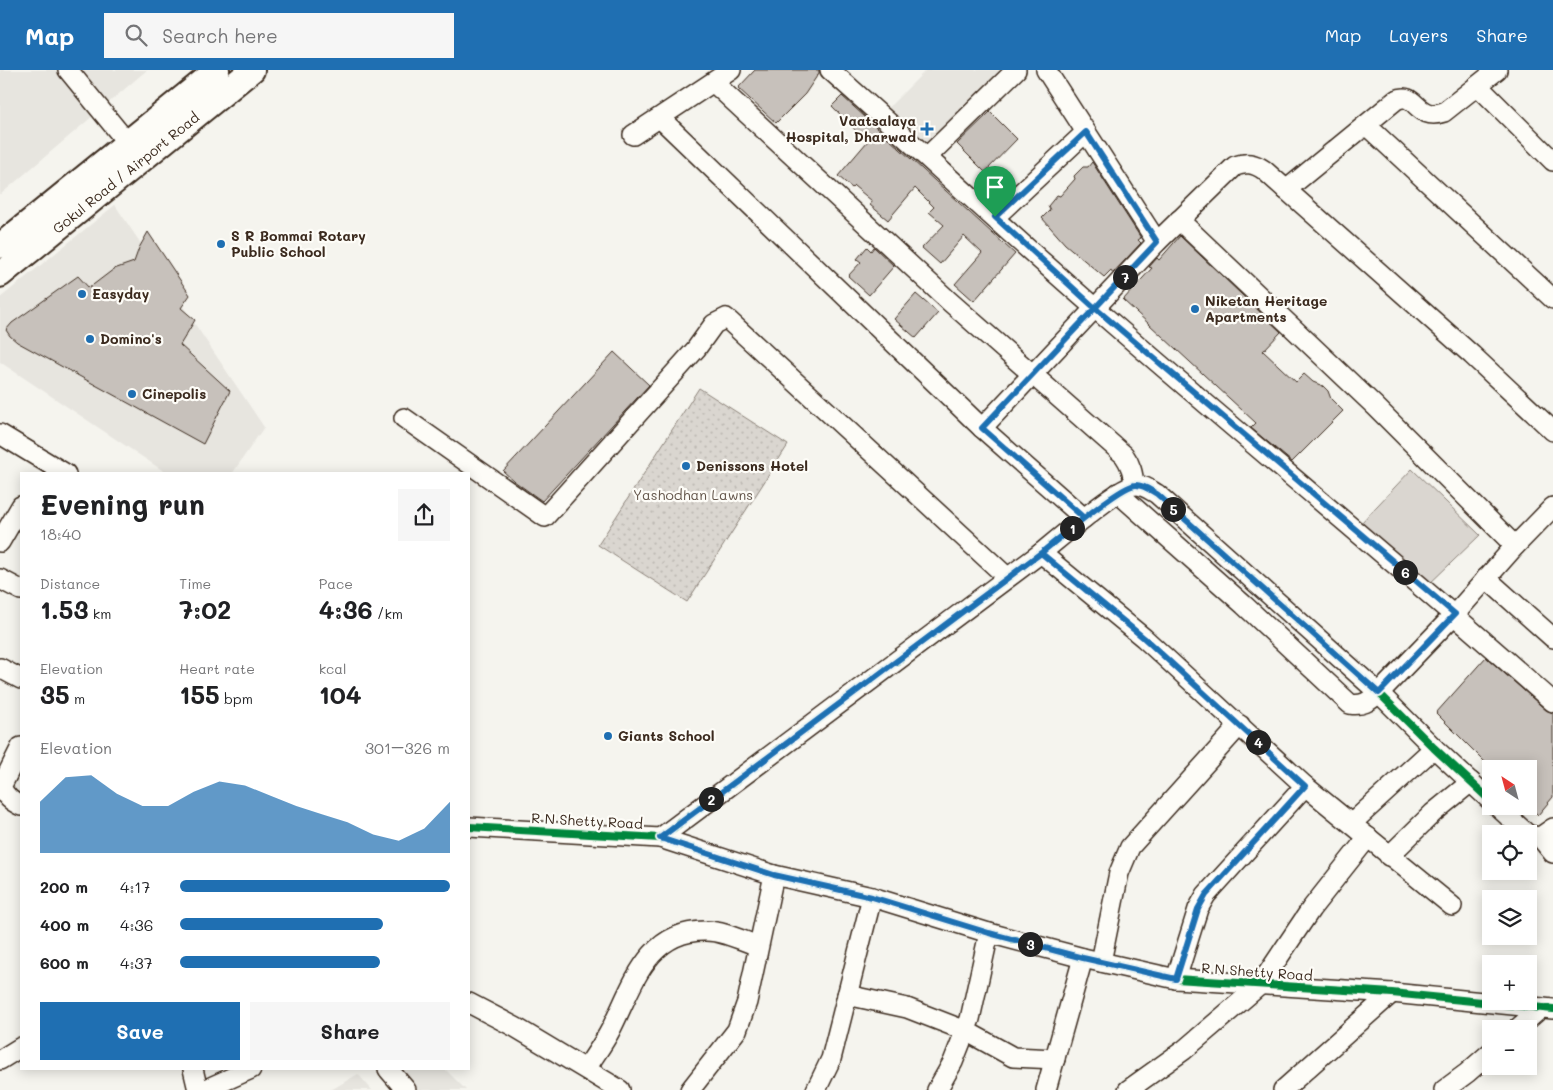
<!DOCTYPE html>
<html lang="en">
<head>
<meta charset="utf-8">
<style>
	:root { --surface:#fff; --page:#f6f6f6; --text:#202124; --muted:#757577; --accent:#1f6fb2 }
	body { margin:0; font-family:Mali,sans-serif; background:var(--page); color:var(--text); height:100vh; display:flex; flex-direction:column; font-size:19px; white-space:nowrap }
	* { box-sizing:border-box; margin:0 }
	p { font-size:16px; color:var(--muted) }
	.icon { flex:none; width:28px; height:28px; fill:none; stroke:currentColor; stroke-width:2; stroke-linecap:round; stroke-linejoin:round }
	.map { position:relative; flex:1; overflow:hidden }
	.details { position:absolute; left:20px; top:402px; width:450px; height:598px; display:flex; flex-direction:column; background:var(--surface); border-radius:0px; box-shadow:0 2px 12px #0003 }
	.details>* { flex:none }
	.needle { width:32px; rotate:324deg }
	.buttons { position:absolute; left:1482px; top:690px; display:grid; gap:10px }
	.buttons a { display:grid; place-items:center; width:55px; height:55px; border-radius:0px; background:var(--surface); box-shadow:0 2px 12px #0003; font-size:25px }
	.pin { position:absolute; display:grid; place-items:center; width:42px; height:42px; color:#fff; margin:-51px -21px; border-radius:50% 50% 50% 0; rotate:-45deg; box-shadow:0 0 5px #0007 }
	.pin .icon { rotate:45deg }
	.km { position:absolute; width:25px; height:25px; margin:-12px; border-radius:50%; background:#222; color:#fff; font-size:14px; line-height:25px; text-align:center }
	.round { display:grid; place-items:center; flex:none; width:52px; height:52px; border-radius:0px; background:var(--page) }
	.overview { display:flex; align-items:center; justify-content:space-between; height:85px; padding:0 20px }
	h1 { font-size:28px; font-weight:800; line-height:38px }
	.stats { display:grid; grid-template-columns:repeat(3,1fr); gap:8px; height:85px; padding:5px 20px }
	.stats div { display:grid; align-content:center }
	.stats b { font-size:25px; font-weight:800 }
	.stats small { font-size:14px; font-weight:400 }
	.stats p { font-size:14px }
	.chart { height:140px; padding:10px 20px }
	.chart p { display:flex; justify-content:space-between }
	.chart svg { width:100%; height:90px; margin-top:5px; fill:var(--accent); opacity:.7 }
	.button { display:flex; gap:10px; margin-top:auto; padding:10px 20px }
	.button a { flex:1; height:58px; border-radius:0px; background:var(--accent); color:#fff; font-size:20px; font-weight:800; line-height:58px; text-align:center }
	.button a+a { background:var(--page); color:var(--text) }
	ul { padding:0 20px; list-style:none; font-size:16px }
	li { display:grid; grid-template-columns:80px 60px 1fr; align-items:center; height:38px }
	li i { height:12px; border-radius:6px; background:var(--accent) }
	header { display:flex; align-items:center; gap:30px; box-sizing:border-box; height:70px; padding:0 25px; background:var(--accent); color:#fff }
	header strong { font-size:24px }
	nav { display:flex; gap:28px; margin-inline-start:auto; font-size:18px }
	.search { width:350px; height:45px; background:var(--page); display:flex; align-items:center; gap:12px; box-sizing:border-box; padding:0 18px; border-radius:0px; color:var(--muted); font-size:19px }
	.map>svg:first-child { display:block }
	.built { fill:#e7e5df }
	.green { fill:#dad6d0; stroke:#8a8077 }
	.garden { fill:url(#garden-dots); stroke:#8a8077 }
	.building { fill:#c7c1bb; stroke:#3b2a1e }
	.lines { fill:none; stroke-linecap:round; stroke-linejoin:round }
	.minor-casing { stroke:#3b2a1e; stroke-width:22 }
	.major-casing { stroke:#3b2a1e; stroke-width:28 }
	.minor { stroke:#fdfcf7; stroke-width:19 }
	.major { stroke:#fdfcf7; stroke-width:24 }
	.cycleway-casing { stroke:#fdfcf7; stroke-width:11 }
	.cycleway { stroke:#00873e; stroke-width:8 }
	.route-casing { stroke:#fff; stroke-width:10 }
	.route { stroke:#1f6fb2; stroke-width:6 }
	.poi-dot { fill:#1f6fb2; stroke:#fdfcf7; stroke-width:2 }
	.labels { text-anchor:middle; stroke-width:4.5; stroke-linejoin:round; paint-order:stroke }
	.poi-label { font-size:14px; font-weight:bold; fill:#3b2a1e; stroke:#fdfcf7; text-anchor:start }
	.street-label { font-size:14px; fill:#3b2a1e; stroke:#fdfcf7 }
	.park-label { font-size:14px; fill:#63554a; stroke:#fdfcf7 }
</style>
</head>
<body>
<header>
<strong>Map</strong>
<div class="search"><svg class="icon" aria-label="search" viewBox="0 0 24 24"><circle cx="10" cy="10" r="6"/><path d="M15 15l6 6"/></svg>Search here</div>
<nav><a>Map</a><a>Layers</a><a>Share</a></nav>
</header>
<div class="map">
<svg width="1553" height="1020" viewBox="0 0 1553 1020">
	<defs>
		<pattern id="garden-dots" width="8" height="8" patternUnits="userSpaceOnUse" patternTransform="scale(1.25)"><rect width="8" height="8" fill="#dad6d0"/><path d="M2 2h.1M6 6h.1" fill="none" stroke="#bcb8b2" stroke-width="1.8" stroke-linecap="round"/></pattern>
	</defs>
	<rect width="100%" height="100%" fill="#f5f4ee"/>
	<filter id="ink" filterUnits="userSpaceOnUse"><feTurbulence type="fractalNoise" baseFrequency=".02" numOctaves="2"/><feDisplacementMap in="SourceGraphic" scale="10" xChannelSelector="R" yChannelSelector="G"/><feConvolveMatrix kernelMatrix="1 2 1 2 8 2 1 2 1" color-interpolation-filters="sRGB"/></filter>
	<g filter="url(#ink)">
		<!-- built -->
		<g class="built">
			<polygon points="0,0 147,0 0,125"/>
			<polygon points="926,0 1002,0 928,79 887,39"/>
			<polygon points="115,135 264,357 232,404 168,404 0,292 0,228"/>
			<polygon points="388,999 445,999 466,1020 411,1020"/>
			<polygon points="358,1004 372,1020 331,1020"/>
		</g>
		<!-- green -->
		<polygon class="green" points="1412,399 1480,465 1424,519 1360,454"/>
		<!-- garden -->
		<polygon class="garden" points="699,318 788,375 687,532 598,475"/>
		<!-- building -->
		<g class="building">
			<polygon points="755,0 819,0 819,3 805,24 776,53 738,18"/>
			<polygon points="842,26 1015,184 974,231 955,214 982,183 964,166 940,194 922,178 944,155 929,142 934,137 915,118 888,150 870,135 872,131 854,116 852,118 838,106 867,72 832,36"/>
			<polygon points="990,42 1017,69 985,102 957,74"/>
			<polygon points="1092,92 1141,168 1138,170 1141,173 1113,203 1111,200 1104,207 1065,174 1042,148 1050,140 1048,136 1057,125 1060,126 1075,109 1074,106 1083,97 1088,97"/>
			<polygon points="148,162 190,225 181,238 195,250 180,275 230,321 203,374 17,272 10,266 6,260 12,253 78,206 89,218 114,199 134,192 139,178"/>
			<polygon points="1180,166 1281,262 1263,281 1296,312 1304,304 1313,312 1323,316 1328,321 1331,329 1343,341 1292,392 1251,358 1256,353 1123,230 1152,198 1149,197 1157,188 1159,190"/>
			<polygon points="867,177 871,181 874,177 894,196 869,225 848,206 861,192 857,189"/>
			<polygon points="916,224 938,243 916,268 894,249"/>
			<polygon points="614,282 649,315 542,431 514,411 503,401"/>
			<polygon points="1486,587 1546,640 1553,643 1553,727 1538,745 1529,736 1529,699 1492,699 1436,643"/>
		</g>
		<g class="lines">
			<defs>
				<g id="minor">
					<polyline points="68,0 135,82"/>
					<path d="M830,0C919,79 1006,161 1096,239C1247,371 1403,498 1553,632"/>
					<polyline points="1046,0 1157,172"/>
					<path d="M714,13L949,231L1124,385C1131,395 1133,403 1134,415"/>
					<polyline points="1478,16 1553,91"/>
					<polyline points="660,48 982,358 1084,448"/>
					<polyline points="1366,55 1553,229"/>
					<polyline points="633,65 731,0"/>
					<polyline points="928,86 1016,0"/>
					<path d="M1286,120L1396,30C1417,20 1415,52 1444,42L1497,0"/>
					<polyline points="995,147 1086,62"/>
					<polyline points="1179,150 1375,336 1515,476"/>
					<polyline points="404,348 545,447 696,279 714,254 726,248 1007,507"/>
					<path d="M982,358L1157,172L1235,96C1246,92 1254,93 1264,100L1472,285L1553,361"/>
					<polyline points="0,364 66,404"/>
					<path d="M1118,423L1244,535L1350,634C1364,636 1369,631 1379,623L1455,544L1515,476L1553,437"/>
					<polyline points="0,472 21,436"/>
					<polyline points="1041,483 1144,568 1305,716 1452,836"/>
					<polyline points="1486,508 1553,568"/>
					<polyline points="0,509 21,520"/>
					<polyline points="0,598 21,609"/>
					<path d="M21,677L1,717C6,727 11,731 21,736"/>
					<polyline points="1497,736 1527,764"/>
					<polyline points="1352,753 1434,678"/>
					<polyline points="469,757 660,768 774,805 872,827 989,863 1083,888 1176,909 1392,923 1553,939"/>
					<polyline points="1529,765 1540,767 1553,758"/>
					<polyline points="1540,767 1553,783"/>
					<path d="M660,768L1041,483C1056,471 1121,415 1136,415C1144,415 1150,420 1157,424L1379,623L1434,678L1491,731"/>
					<polyline points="1389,786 1433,743 1471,712"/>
					<polyline points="1101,892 1119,803 1130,777 1240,655"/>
					<polyline points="1176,909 1198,839 1206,825 1305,716"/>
					<polyline points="847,925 907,938 966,961 1013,987 1055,989"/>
					<polyline points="469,933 515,957 620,1020"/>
					<polyline points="1517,959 1541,938"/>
					<polyline points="0,990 21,977"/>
					<polyline points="193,999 198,1020"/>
					<polyline points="388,999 406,1020"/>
					<path d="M586,999C594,986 604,973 611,959C633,916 647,860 706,861C723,861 741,870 758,876"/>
					<polyline points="204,1020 251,999"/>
					<polyline points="690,1020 737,960 747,932 774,805"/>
					<polyline points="816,1020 831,989 872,827"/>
					<polyline points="937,1020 953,992 970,949 989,863"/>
					<polyline points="1046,1020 1083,888"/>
					<polyline points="1128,1020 1184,980 1260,915 1311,839 1368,767"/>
					<polyline points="1283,1020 1392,923"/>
					<polyline points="1444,1020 1467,1003 1491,982"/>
				</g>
				<g id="major">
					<polyline points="0,176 217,0"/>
					<polyline points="0,205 252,0"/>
				</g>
			</defs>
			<!-- minor casing -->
			<use href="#minor" class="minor-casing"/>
			<!-- major casing -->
			<use href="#major" class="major-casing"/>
			<!-- minor -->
			<use href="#minor" class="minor"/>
			<!-- major -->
			<use href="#major" class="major"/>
			<defs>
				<g id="cycleway">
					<polyline points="469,757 660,768 774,805 872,827 989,863 1083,888 1176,909 1392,923 1553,939"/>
					<path d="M660,768L1041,483C1056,471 1121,415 1136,415C1144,415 1150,420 1157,424L1379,623L1434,678L1491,731"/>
				</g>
			</defs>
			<!-- cycleway casing -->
			<use href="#cycleway" class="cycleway-casing"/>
			<!-- cycleway -->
			<use href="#cycleway" class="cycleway"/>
		</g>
	</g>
	<g class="lines" filter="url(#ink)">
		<defs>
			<path id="route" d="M995,147L1095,238L982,358L1084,448L1041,483L660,768L774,805L872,827L989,863L1083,888L1176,909L1198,839L1206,825L1305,716L1144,568L1041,483C1056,471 1121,415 1136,415C1144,415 1150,420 1157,424L1379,623L1455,544L1095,238L1157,172L1086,62L995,147"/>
		</defs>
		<!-- route casing -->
		<use href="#route" class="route-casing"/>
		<!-- route -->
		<use href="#route" class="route"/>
	</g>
	<!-- markers -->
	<g class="poi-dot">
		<path d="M924.5 51.5h5v5h5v5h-5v5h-5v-5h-5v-5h5z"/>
		<circle cx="221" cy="174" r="5"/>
		<circle cx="82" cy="224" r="5"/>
		<circle cx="1195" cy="239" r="5"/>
		<circle cx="90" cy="269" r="5"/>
		<circle cx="132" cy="324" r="5"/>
		<circle cx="686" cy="396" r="5"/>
		<circle cx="608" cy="666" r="5"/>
	</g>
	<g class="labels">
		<!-- poi labels -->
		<g class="poi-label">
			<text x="916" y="56" text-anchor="end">Vaatsalaya<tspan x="916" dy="16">Hospital, Dharwad</tspan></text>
			<text x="231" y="171">S R Bommai Rotary<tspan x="231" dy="16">Public School</tspan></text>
			<text x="92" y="229">Easyday</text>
			<text x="1205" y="236">Niketan Heritage<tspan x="1205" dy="16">Apartments</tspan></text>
			<text x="100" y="274">Domino's</text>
			<text x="142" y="329">Cinepolis</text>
			<text x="696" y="401">Denissons Hotel</text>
			<text x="618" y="671">Giants School</text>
		</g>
		<!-- street labels -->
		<g class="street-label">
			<text transform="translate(126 103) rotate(-39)" y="5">Gokul Road / Airport Road</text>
			<text transform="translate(587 751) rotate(3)" y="5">R N Shetty Road</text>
			<text transform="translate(1257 902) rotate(4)" y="5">R N Shetty Road</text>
		</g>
		<!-- park labels -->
		<g class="park-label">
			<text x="693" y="430">Yashodhan Lawns</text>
		</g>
	</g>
</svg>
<div class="buttons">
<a><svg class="needle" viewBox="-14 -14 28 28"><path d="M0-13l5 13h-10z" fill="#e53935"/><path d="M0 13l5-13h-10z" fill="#757577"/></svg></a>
<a><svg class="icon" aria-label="locate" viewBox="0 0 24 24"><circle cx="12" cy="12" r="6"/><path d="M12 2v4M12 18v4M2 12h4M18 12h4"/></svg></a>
<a><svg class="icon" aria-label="layers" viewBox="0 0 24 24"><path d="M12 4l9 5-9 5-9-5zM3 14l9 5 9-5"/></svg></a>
<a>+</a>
<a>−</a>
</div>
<div class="pin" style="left:995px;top:147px;background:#1e9e55"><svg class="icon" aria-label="arrive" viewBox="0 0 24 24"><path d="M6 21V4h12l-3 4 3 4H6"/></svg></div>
<b class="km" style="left:1072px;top:458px">1</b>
<b class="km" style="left:711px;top:729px">2</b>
<b class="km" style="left:1030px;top:874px">3</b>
<b class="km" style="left:1258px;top:672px">4</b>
<b class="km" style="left:1173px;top:439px">5</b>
<b class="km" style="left:1405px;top:502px">6</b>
<b class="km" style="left:1125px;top:207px">7</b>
<section class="details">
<div class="overview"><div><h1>Evening run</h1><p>18:40</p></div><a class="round"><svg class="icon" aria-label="share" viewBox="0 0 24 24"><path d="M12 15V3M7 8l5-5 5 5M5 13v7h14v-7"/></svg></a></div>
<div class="stats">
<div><p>Distance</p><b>1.53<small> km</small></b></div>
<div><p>Time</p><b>7:02</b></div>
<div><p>Pace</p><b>4:36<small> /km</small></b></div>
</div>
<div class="stats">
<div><p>Elevation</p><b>35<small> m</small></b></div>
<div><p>Heart rate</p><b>155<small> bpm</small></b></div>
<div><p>kcal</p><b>104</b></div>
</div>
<div class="chart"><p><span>Elevation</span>301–326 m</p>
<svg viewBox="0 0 160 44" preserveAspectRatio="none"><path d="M0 44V19L10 7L20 6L30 15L40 21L50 21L60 14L70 9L80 11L90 16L100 21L110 25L120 29L130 35L140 38L150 32L160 19V44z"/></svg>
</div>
<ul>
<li><b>200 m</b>4:17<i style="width:100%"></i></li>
<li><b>400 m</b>4:36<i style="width:75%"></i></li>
<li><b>600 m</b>4:37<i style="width:74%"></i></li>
</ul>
<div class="button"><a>Save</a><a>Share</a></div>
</section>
</div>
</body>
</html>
